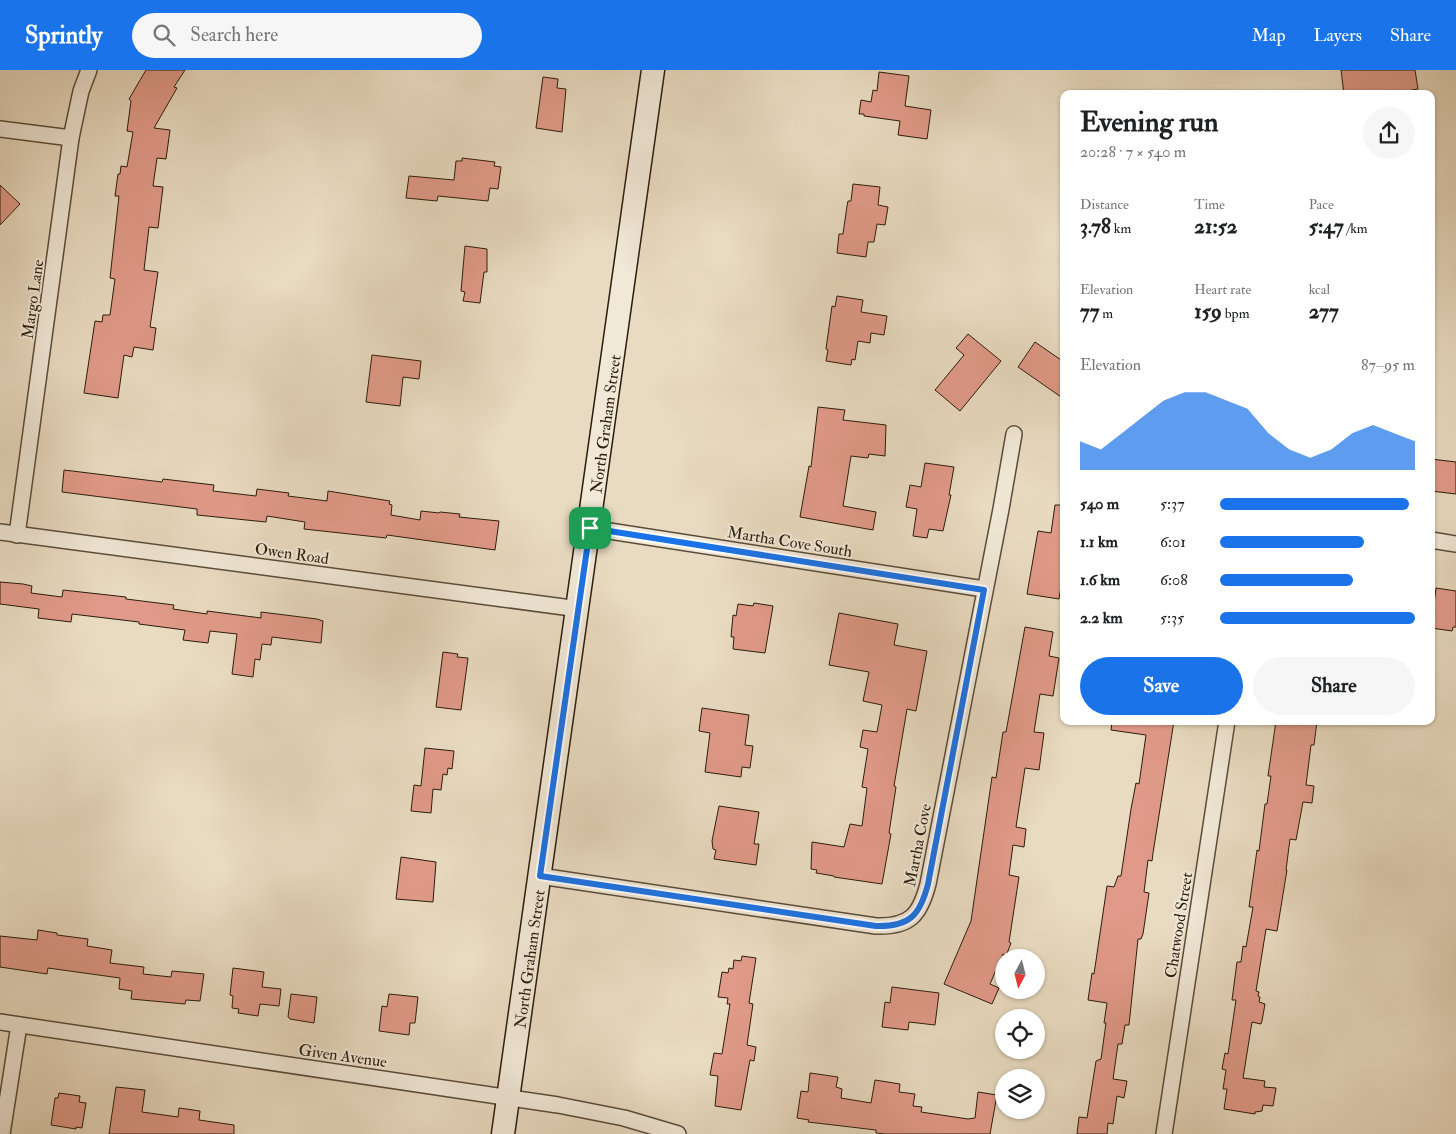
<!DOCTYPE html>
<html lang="en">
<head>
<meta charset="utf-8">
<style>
	:root { --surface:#fff; --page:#f6f6f6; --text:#202124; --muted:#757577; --accent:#1a73e8 }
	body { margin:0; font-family:"IM FELL Double Pica",serif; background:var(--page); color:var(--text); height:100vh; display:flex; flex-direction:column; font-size:19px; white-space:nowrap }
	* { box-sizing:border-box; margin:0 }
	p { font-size:16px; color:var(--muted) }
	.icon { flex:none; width:28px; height:28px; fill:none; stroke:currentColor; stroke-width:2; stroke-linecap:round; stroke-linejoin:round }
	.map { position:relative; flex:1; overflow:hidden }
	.drawer { position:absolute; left:1060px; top:20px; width:375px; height:635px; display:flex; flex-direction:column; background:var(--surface); border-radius:10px; box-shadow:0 1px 4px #0004 }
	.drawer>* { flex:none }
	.needle { width:32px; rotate:187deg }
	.fabs { position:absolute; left:995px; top:879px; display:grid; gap:10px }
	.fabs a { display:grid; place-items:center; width:50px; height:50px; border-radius:50%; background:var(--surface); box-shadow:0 1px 4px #0004; font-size:25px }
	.pin { position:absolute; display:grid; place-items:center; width:42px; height:42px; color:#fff; margin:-21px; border-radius:10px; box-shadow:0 2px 8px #0006 }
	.round { display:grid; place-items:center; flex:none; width:52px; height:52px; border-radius:26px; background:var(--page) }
	.headline { display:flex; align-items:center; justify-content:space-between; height:85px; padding:0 20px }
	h1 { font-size:28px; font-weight:700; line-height:38px }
	.figures { display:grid; grid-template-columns:repeat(3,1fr); gap:8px; height:85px; padding:5px 20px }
	.figures div { display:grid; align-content:center }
	.figures b { font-size:21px; font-weight:700 }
	.figures small { font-size:14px; font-weight:400 }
	.figures p { font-size:14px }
	.chart { height:140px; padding:10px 20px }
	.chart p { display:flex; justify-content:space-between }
	.chart svg { width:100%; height:90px; margin-top:5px; fill:var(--accent); opacity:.7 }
	.cta { display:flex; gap:10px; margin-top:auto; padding:10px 20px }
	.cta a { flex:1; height:58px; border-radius:30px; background:var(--accent); color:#fff; font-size:20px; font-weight:700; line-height:58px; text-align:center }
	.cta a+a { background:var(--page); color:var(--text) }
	ul { padding:0 20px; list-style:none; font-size:16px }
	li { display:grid; grid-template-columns:80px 60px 1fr; align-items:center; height:38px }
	li i { height:12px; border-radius:6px; background:var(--accent) }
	header { display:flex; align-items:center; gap:30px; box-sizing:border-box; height:70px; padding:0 25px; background:var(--accent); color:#fff }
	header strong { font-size:24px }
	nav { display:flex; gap:28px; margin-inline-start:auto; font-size:18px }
	.search { width:350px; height:45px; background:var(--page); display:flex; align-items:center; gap:12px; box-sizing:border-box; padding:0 18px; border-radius:28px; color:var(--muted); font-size:19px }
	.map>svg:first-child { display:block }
	.building { fill:#e19a89; stroke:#2b1c0c }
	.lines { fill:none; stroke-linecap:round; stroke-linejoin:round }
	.minor-casing { stroke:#5a4c39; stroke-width:18 }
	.secondary-casing { stroke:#2b1c0c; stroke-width:25 }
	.minor { stroke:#f1e8d7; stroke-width:15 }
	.secondary { stroke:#f1e8d7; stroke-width:22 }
	.route-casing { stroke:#fff; stroke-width:10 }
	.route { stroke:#1a73e8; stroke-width:6 }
	.labels { text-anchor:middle; stroke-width:4; stroke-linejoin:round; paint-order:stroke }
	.street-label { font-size:16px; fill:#2b1c0c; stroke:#f1e8d7 }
</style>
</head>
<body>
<header>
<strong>Sprintly</strong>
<div class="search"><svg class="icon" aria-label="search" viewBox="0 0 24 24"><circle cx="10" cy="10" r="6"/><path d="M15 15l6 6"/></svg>Search here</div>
<nav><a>Map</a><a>Layers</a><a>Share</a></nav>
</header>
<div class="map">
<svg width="1456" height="1064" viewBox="0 0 1456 1064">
	<rect width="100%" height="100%" fill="#e9dbc1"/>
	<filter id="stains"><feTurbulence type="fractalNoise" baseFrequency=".004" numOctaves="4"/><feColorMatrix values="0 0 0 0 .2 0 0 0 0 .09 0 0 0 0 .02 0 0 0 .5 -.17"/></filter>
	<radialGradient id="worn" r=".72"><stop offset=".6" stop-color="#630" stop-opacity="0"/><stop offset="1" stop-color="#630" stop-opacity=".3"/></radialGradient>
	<!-- building -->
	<g class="building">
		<polygon points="146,0 185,0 174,17 177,18 154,58 170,60 166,89 157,88 153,116 163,117 158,158 149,157 144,200 158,202 150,257 156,258 153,280 134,277 132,287 124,285 118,328 84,323 95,251 102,252 103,245 110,245 115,209 110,208 119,126 115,126 118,104 120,104 121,96 127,97 133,62 127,61 131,31 129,29"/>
		<polygon points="1341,0 1415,0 1418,19 1402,22 1402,24 1344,24"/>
		<polygon points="879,2 909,6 905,36 931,40 927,69 898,65 900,51 864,46 864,44 859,44 861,30 871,32 873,20 877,21"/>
		<polygon points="543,7 558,9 557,18 566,19 562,62 536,58"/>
		<polygon points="462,88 495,92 494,96 501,97 498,119 490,118 488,131 438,126 437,131 406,128 409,106 454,110 456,91 462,91"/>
		<polygon points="853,114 880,117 878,135 888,137 885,155 877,154 874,172 868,172 866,187 837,183 839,164 843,164 847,136 848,131 851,131"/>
		<polygon points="0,115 20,134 0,155"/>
		<polygon points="465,176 487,179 487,202 484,202 480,233 463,231 465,222 461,221"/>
		<polygon points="837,226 863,230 861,242 887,246 884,265 871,263 870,273 858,271 855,290 852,289 851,295 826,291 828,280 826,279 832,236 835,237"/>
		<polygon points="968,264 1001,291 960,341 935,320 964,285 956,278"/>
		<polygon points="1035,272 1064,292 1064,329 1018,297"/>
		<polygon points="372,285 421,291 419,309 403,307 400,336 366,332"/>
		<polygon points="818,337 845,340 843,350 886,355 885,386 869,384 868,388 851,386 843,436 876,442 873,460 800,447 809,396 811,397"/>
		<polygon points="1431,389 1456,392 1456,424 1431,421"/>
		<polygon points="925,393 954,397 949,425 951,425 943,461 929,459 927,468 913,466 917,439 906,437 910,415 921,417"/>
		<polygon points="64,400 162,412 163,409 214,415 213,421 256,426 257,419 289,423 288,426 327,431 328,421 390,431 389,434 392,435 391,445 420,450 421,441 439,443 440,442 460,444 459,447 499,451 495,480 387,465 386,468 304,459 305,452 267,446 266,452 197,445 197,439 62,422"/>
		<polygon points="1055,435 1064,435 1064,498 1059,529 1027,524 1038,461 1051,463"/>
		<polygon points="0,512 23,514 32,516 31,523 62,527 63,520 126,527 126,529 174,535 173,539 207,544 207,541 261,548 261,542 317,549 323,551 321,573 272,567 271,575 262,574 260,590 255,589 253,607 232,604 237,564 210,561 208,573 183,570 185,560 139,554 139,552 72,544 71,552 38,548 39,539 0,534"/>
		<polygon points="1436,518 1456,521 1456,557 1453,557 1452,561 1431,558"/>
		<polygon points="754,533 773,536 765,583 733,579 734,567 731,567 733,545 736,546 738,534 753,536"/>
		<polygon points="839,543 898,554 894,575 927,581 916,641 907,639 894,716 896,717 889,763 891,764 882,814 834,807 834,806 816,803 817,800 811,799 812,772 844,777 850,754 862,756 867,718 862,717 868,679 860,677 863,660 877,662 882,635 863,631 869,602 829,595"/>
		<polygon points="1025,557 1053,562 1049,586 1059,588 1053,626 1040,624 1034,662 1044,663 1039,700 1025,698 1016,757 1026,759 1024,777 1013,775 1009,805 1019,807 1009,872 1011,873 1006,886 1003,884 990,914 999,918 992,934 944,914 971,851 992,707 996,708 1003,662 1006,662"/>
		<polygon points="443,582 458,584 457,587 468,588 461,640 436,637"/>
		<polygon points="702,638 749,645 745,675 753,676 750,698 742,697 741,707 705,702 710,663 699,661"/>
		<polygon points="1112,651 1174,651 1153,783 1152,791 1148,790 1144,822 1149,823 1143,864 1141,869 1138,869 1129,955 1125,955 1122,974 1118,974 1113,1009 1127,1011 1124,1028 1117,1026 1113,1054 1108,1053 1107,1064 1077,1064 1079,1047 1087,1048 1096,991 1101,989 1106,953 1104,953 1107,933 1088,930 1092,903 1094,904 1107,816 1114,817 1118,806 1121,806 1131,739 1136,713 1139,714 1146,665 1111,660"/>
		<polygon points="1276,651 1317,651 1314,675 1311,675 1306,715 1314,716 1312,733 1303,732 1296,770 1290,769 1286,800 1287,800 1277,861 1266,859 1256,921 1259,922 1258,926 1260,927 1259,932 1265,934 1262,951 1261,954 1252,952 1243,1008 1265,1011 1264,1017 1276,1018 1273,1036 1263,1035 1262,1041 1255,1042 1255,1044 1224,1039 1227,1019 1223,1019 1226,1000 1222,999 1225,983 1228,984 1236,930 1232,930 1237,892 1241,892 1243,876 1246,877 1253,837 1249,837 1257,780 1259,781 1265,734 1267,734 1271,706 1268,706"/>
		<polygon points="425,678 454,681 452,699 448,698 447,705 443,704 441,720 433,719 431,743 411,741 414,715 421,716"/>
		<polygon points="719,736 759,742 754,774 759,774 756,795 714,789 716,780 713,779 712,771"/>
		<polygon points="401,787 436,792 433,832 396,829"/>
		<polygon points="38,860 57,863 57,865 88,869 87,876 112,880 110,893 144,897 143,904 171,907 172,901 204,904 200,931 186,930 185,934 131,929 132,921 119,919 120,908 48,898 47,904 0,897 0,866 37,870"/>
		<polygon points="742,886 756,888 749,933 753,934 747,975 756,977 754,991 750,990 741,1040 715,1036 718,1006 710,1005 714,983 722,984 730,934 727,934 728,928 718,927 722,902 728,903 729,898 733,899 734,890 741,891"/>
		<polygon points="233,898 264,902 262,917 281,919 279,936 260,934 258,946 238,943 239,939 232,938 233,926 230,925"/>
		<polygon points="892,917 939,923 935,955 909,952 908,960 882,957 885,932 890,933"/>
		<polygon points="291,924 317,927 314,953 290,949 288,947"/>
		<polygon points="389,924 418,927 415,953 410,953 409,965 379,961 382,936 387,937"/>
		<polygon points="810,1003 838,1007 836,1017 842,1019 841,1028 871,1033 875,1010 900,1014 899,1022 915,1024 913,1036 922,1037 921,1042 968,1049 975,1048 978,1022 997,1025 990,1064 885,1064 876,1063 876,1060 808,1052 809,1050 797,1048 801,1021 808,1022"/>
		<polygon points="116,1017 145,1020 142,1042 178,1047 179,1038 200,1041 199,1050 234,1055 234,1064 109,1064"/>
		<polygon points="59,1023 80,1026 79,1032 86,1033 82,1058 76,1057 76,1059 51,1055 55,1028 58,1028"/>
	</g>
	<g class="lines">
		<defs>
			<g id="minor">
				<polyline points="0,59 71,68"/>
				<polyline points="590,458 984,519"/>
				<polyline points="0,462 579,539"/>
				<polyline points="17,465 71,68 81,21 89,0"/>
				<polyline points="1431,470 1456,474"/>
				<path d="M540,806L876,856C910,857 920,845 928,814L1001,439L1014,364"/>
				<polyline points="0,952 558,1035 624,1048 678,1064"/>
				<polyline points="2,1064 19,955"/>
				<polyline points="1164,1064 1227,651"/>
			</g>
			<polyline id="secondary" points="503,1064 653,0"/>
		</defs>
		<!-- minor casing -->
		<use href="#minor" class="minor-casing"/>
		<!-- secondary casing -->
		<use href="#secondary" class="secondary-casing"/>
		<!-- minor -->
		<use href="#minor" class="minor"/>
		<!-- secondary -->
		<use href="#secondary" class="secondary"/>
	</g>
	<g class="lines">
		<defs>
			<path id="route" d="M590,458L984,520L928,814C920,845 910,857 876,856L540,806Z"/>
		</defs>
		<!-- route casing -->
		<use href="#route" class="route-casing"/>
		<!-- route -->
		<use href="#route" class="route"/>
	</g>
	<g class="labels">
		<!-- street labels -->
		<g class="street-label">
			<text transform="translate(32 229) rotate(-82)" y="6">Margo Lane</text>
			<text transform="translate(605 354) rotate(-82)" y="6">North Graham Street</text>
			<text transform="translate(790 471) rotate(9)" y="6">Martha Cove South</text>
			<text transform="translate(292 483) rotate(8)" y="6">Owen Road</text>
			<text transform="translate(917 775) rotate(-79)" y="6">Martha Cove</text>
			<text transform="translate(1178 855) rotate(-81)" y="6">Chatwood Street</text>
			<text transform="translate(529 889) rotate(-82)" y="6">North Graham Street</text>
			<text transform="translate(343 985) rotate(8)" y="6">Given Avenue</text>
		</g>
	</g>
	<rect width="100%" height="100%" filter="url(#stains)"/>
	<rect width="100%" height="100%" fill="url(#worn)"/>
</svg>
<div class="fabs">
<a><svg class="needle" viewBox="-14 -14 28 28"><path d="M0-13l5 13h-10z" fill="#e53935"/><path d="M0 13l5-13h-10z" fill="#757577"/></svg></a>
<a><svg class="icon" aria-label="locate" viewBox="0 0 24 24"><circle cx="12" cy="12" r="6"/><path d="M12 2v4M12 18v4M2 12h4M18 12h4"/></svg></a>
<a><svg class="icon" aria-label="layers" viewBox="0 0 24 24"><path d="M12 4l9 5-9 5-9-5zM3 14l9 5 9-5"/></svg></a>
</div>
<div class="pin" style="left:590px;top:458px;background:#1e9e55"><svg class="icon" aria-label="arrive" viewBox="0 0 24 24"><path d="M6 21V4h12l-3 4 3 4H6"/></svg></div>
<section class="drawer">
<div class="headline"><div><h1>Evening run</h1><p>20:28 · 7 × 540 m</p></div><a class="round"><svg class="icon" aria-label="share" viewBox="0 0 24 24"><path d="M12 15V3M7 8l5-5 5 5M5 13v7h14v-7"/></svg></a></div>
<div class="figures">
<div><p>Distance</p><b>3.78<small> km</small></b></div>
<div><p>Time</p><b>21:52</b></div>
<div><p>Pace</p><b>5:47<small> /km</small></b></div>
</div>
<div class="figures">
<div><p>Elevation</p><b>77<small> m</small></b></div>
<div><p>Heart rate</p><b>159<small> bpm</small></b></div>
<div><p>kcal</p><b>277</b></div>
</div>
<div class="chart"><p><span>Elevation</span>87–95 m</p>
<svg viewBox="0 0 160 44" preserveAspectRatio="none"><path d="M0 44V30L10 34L20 26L30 18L40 10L50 6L60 6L70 10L80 14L90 26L100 34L110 38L120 34L130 26L140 22L150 26L160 30V44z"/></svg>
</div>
<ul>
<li><b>540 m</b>5:37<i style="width:97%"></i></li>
<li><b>1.1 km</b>6:01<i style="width:74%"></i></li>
<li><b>1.6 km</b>6:08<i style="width:68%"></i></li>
<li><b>2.2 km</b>5:35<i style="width:100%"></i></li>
</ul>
<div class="cta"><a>Save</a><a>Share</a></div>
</section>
</div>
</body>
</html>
